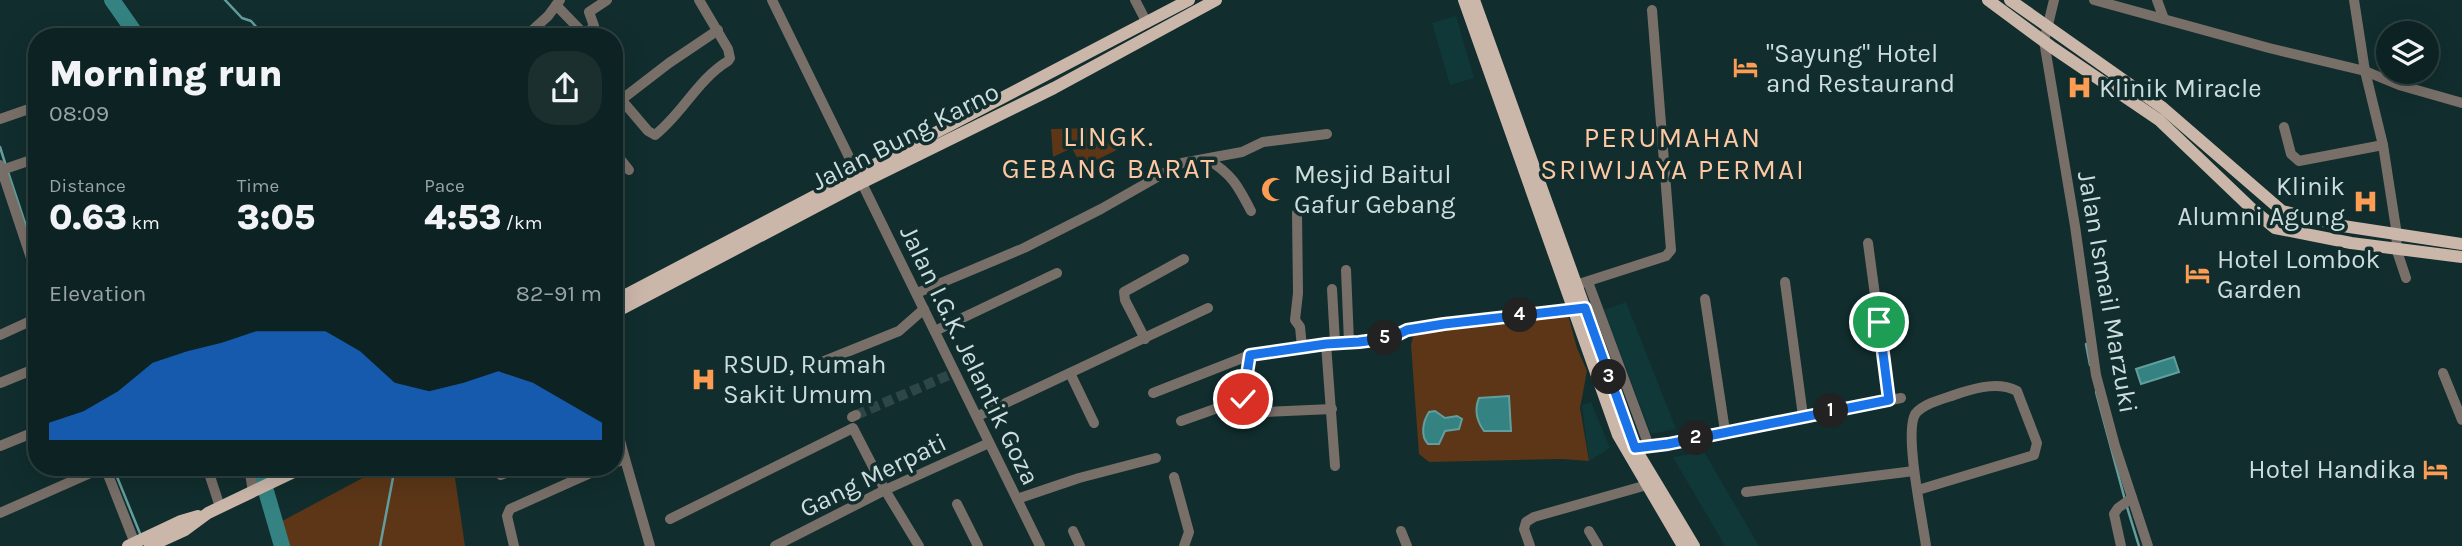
<!DOCTYPE html>
<html lang="en">
<head>
<meta charset="utf-8">
<style>
	:root { --surface:#0d2222; --page:#1b2f2f; --text:#f1f3f6; --muted:#9aa4a5; --line:#2d3f40; --accent:#1a73e8 }
	body { margin:0; font-family:Karla,sans-serif; background:var(--page); color:var(--text); height:100vh; display:flex; flex-direction:column; font-size:26px; white-space:nowrap }
	* { box-sizing:border-box; margin:0 }
	p { font-size:23px; color:var(--muted) }
	.icon { flex:none; width:38px; height:38px; fill:none; stroke:currentColor; stroke-width:2; stroke-linecap:round; stroke-linejoin:round }
	.map { position:relative; flex:1; overflow:hidden }
	.panel { position:absolute; left:28px; top:28px; width:595px; height:448px; display:flex; flex-direction:column; background:var(--surface); border-radius:28px; box-shadow:0 7px 28px #0002,0 0 0 2px var(--line) }
	.panel>* { flex:none }
	.controls { position:absolute; left:2376px; top:21px; display:grid; gap:14px }
	.controls a { display:grid; place-items:center; width:63px; height:63px; border-radius:50%; background:var(--surface); box-shadow:0 7px 28px #0002,0 0 0 2px var(--line); font-size:35px }
	.pin { position:absolute; display:grid; place-items:center; width:60px; height:60px; color:#fff; margin:-30px; border:4px solid #fff; border-radius:50%; box-shadow:0 2px 7px #0007 }
	.km { position:absolute; width:35px; height:35px; margin:-18px; border-radius:50%; background:#222; color:#fff; font-size:19px; line-height:35px; text-align:center }
	.round { display:grid; place-items:center; flex:none; width:74px; height:74px; border-radius:28px; background:var(--page) }
	.headline { display:flex; align-items:center; justify-content:space-between; height:119px; padding:0 21px }
	h1 { font-size:38px; font-weight:800; line-height:52px }
	.stats { display:grid; grid-template-columns:repeat(3,1fr); gap:10px; height:119px; padding:7px 21px }
	.stats div { display:grid; align-content:center }
	.stats b { font-size:35px; font-weight:800 }
	.stats small { font-size:19px; font-weight:400 }
	.stats p { font-size:19px }
	.chart { height:196px; padding:14px 21px }
	.chart p { display:flex; justify-content:space-between }
	.chart svg { width:100%; height:126px; margin-top:7px; fill:var(--accent); opacity:.7 }
	.map>svg:first-child { display:block }
	.built { fill:#103838 }
	.green { fill:#5c3617 }
	.water { fill:#348382; stroke:#629e9d; stroke-width:2 }
	.lines { fill:none; stroke-linecap:round; stroke-linejoin:round }
	.stream { stroke:#629e9d; stroke-width:2.5 }
	.river { stroke:#348382; stroke-width:16 }
	.minor-tunnel { stroke:#2d4747; stroke-width:10; stroke-dasharray:10 5; stroke-linecap:butt }
	.minor { stroke:#796f69; stroke-width:10 }
	.major { stroke:#cbb7aa; stroke-width:12 }
	.route-casing { stroke:#fff; stroke-width:14 }
	.route { stroke:#1a73e8; stroke-width:9 }
	.labels { text-anchor:middle; stroke-width:7; stroke-linejoin:round; paint-order:stroke }
	.poi-label { font-size:26px; fill:#cddddd; stroke:#112d2d; text-anchor:start }
	.street-label { font-size:26px; fill:#cddddd; stroke:#112d2d }
	.neighbourhood-label { font-size:28px; letter-spacing:2px; fill:#fdc7a1; stroke:#112d2d }
</style>
</head>
<body>
<div class="map">
<svg width="2462" height="546" viewBox="0 0 2462 546">
	<rect width="100%" height="100%" fill="#112d2d"/>
	<!-- built -->
	<g class="built">
		<polygon points="1456,16 1474,78 1450,85 1432,23"/>
		<polygon points="1626,302 1676,429 1651,434 1604,310"/>
		<polygon points="1591,402 1610,448 1589,461 1582,405"/>
		<polygon points="1704,452 1759,546 1725,546 1673,457"/>
	</g>
	<!-- green -->
	<g class="green">
		<polygon points="1096,128 1117,150 1082,167 1072,148 1053,157 1051,129"/>
		<polygon points="1567,311 1577,348 1587,371 1580,408 1589,461 1562,459 1429,462 1419,454 1411,345 1414,333"/>
		<polygon points="383,467 437,467 454,471 465,546 278,546 273,526"/>
	</g>
	<!-- water -->
	<g class="water">
		<polygon points="2174,357 2179,372 2141,384 2136,369"/>
		<path d="M1509,396L1511,431H1484C1476,420 1474,410 1479,398Z"/>
		<path d="M1435,411L1445,418L1457,416L1462,419L1459,429L1445,431L1439,444H1428C1420,436 1423,421 1429,412Z"/>
	</g>
	<g class="lines">
		<!-- stream -->
		<g class="stream">
			<polyline points="225,0 242,18 251,21 265,37"/>
			<polyline points="0,147 6,166"/>
			<polyline points="8,172 37,259"/>
			<polyline points="2086,344 2090,365"/>
			<polyline points="2096,392 2125,500"/>
			<polyline points="113,467 141,536"/>
			<polyline points="2127,507 2139,546"/>
			<polyline points="380,546 395,467"/>
		</g>
		<!-- river -->
		<g class="river">
			<polyline points="112,0 138,37"/>
			<polyline points="259,467 282,546"/>
		</g>
		<!-- minor-tunnel -->
		<polyline class="minor-tunnel" points="856,415 949,375"/>
		<!-- minor -->
		<g class="minor">
			<polyline points="772,0 1040,546"/>
			<polyline points="1135,0 1147,23"/>
			<polyline points="2054,0 2044,41 2075,226 2096,375 2115,446 2148,546"/>
			<polyline points="2094,0 2269,48 2365,71 2399,85 2462,103"/>
			<polyline points="2157,0 2164,19"/>
			<polyline points="2354,0 2365,71 2383,145 2397,235 2396,248 2406,278"/>
			<polyline points="556,5 585,35"/>
			<polyline points="525,37 548,16 560,0"/>
			<polyline points="583,37 594,26 589,12 607,0"/>
			<path d="M614,91L648,131L655,135C683,113 697,80 728,61L730,58L728,49L699,0"/>
			<polyline points="621,100 669,63 718,30"/>
			<polyline points="0,119 26,110 37,109"/>
			<polyline points="2284,127 2291,154 2299,161 2383,145"/>
			<polyline points="614,151 629,170"/>
			<path d="M1207,159C1232,174 1238,186 1251,211"/>
			<polyline points="0,165 37,276"/>
			<polyline points="2,170 37,158"/>
			<polyline points="1297,213 1298,293 1295,320 1300,327 1302,347"/>
			<polyline points="1868,243 1889,400"/>
			<polyline points="1346,270 1349,342"/>
			<polyline points="1588,282 1649,446"/>
			<polyline points="1785,282 1803,416"/>
			<polyline points="1576,285 1666,256 1671,250 1652,10"/>
			<polyline points="1332,289 1335,343"/>
			<polyline points="917,293 1024,248 1101,209 1182,163 1242,152 1263,142 1327,134"/>
			<polyline points="1705,299 1725,431"/>
			<polyline points="935,331 1057,273"/>
			<polyline points="0,335 37,318"/>
			<polyline points="1145,339 1125,300 1124,292 1184,259"/>
			<polyline points="1326,344 1335,466"/>
			<polyline points="822,362 899,331 924,309"/>
			<polyline points="1070,373 1094,423"/>
			<polyline points="2443,373 2462,420"/>
			<polyline points="0,383 37,368"/>
			<polyline points="1153,393 1250,355"/>
			<polyline points="1264,412 1332,409"/>
			<polyline points="978,416 1208,308"/>
			<polyline points="852,417 856,415"/>
			<polyline points="614,418 625,459 614,463"/>
			<polyline points="1181,421 1243,399 1250,355 1326,344 1359,343 1391,338 1407,330 1444,324 1577,308"/>
			<polyline points="0,446 37,431"/>
			<polyline points="1635,448 1668,444 1901,398"/>
			<polyline points="625,459 650,546"/>
			<polyline points="105,467 136,546"/>
			<polyline points="207,467 220,507"/>
			<polyline points="249,467 253,492"/>
			<polyline points="501,475 520,467"/>
			<polyline points="1174,477 1189,532 1184,546"/>
			<path d="M1918,490L2034,455L2037,443L2017,391C1999,382 1979,387 1960,393C1947,398 1926,402 1916,413C1903,429 1923,522 1926,546"/>
			<polyline points="1746,492 1914,471"/>
			<polyline points="1017,499 1079,478 1156,458"/>
			<polyline points="957,504 978,546"/>
			<polyline points="0,513 104,467"/>
			<polyline points="670,519 853,428 885,490 919,546"/>
			<polyline points="1073,531 1080,546"/>
			<polyline points="1401,531 1407,546"/>
			<polyline points="1589,531 1598,546"/>
			<polyline points="514,546 507,516 510,509 604,467"/>
			<polyline points="775,546 885,490 989,443"/>
			<polyline points="1530,546 1524,529 1526,522 1534,517 1647,485"/>
			<polyline points="2121,546 2114,514 2118,508 2132,498"/>
		</g>
		<!-- major -->
		<g class="major">
			<polyline points="1464,0 1618,435 1683,546"/>
			<polyline points="1474,0 1635,448 1694,546"/>
			<polyline points="1988,0 2053,48 2159,120 2253,210 2275,228 2351,243 2462,257"/>
			<polyline points="2010,0 2163,108 2282,211 2343,226 2462,244"/>
			<polyline points="614,301 1189,0"/>
			<polyline points="614,313 863,182 1054,88 1216,0"/>
			<polyline points="128,546 181,521 198,516"/>
			<polyline points="150,546 185,530 208,513 304,467"/>
		</g>
	</g>
	<g class="lines">
		<defs>
			<polyline id="route" points="1243,399 1250,355 1326,344 1359,342 1391,338 1407,330 1444,324 1585,308 1635,448 1668,444 1889,400 1879,322"/>
		</defs>
		<!-- route casing -->
		<use href="#route" class="route-casing"/>
		<!-- route -->
		<use href="#route" class="route"/>
	</g>
	<!-- icons -->
	<defs>
		<symbol id="hotel-bare" viewBox="-9 -9 18 18"><path d="M-6-4.5h1.5V1H6V5H4.5V3h-9V5H-6ZM-4 0a1.8 1.8 0 1 1 3.6 0ZM.5 0V-2.5h3Q6-2.5 6 0Z" fill="#fc9d53" stroke="#112d2d" stroke-width="2.5" paint-order="stroke"/></symbol>
		<symbol id="hospital-bare" viewBox="-9 -9 18 18"><path d="M-5-5h3v3.5h4V-5h3V5h-3V1.5h-4V5h-3Z" fill="#fc9d53" stroke="#112d2d" stroke-width="2.5" paint-order="stroke"/></symbol>
		<symbol id="mosque-bare" viewBox="-9 -9 18 18"><path d="M3.5-4.9A6 6 0 1 0 3.5 4.9A5 5 0 1 1 3.5-4.9Z" fill="#fc9d53" stroke="#112d2d" stroke-width="2.5" paint-order="stroke"/></symbol>
	</defs>
	<g fill-rule="evenodd">
		<use href="#hotel-bare" x="1728" y="50" width="35" height="35"/>
		<use href="#hospital-bare" x="2062" y="70" width="35" height="35"/>
		<use href="#mosque-bare" x="1256" y="172" width="35" height="35"/>
		<use href="#hospital-bare" x="2348" y="184" width="35" height="35"/>
		<use href="#hotel-bare" x="2180" y="256" width="35" height="35"/>
		<use href="#hospital-bare" x="686" y="362" width="35" height="35"/>
		<use href="#hotel-bare" x="2418" y="452" width="35" height="35"/>
	</g>
	<g class="labels">
		<!-- poi labels -->
		<g class="poi-label">
			<text x="1766" y="62">"Sayung" Hotel<tspan x="1766" dy="30">and Restaurand</tspan></text>
			<text x="2099" y="97">Klinik Miracle</text>
			<text x="1294" y="183">Mesjid Baitul<tspan x="1294" dy="30">Gafur Gebang</tspan></text>
			<text x="2345" y="195" text-anchor="end">Klinik<tspan x="2345" dy="30">Alumni Agung</tspan></text>
			<text x="2217" y="268">Hotel Lombok<tspan x="2217" dy="30">Garden</tspan></text>
			<text x="723" y="373">RSUD, Rumah<tspan x="723" dy="30">Sakit Umum</tspan></text>
			<text x="2416" y="478" text-anchor="end">Hotel Handika</text>
		</g>
		<!-- street labels -->
		<g class="street-label">
			<text transform="translate(905 136) rotate(-27)" y="9">Jalan Bung Karno</text>
			<text transform="translate(2108 292) rotate(80)" y="9">Jalan Ismail Marzuki</text>
			<text transform="translate(970 355) rotate(64)" y="9">Jalan I.G.K. Jelantik Goza</text>
			<text transform="translate(873 475) rotate(-26)" y="9">Gang Merpati</text>
		</g>
		<!-- neighbourhood labels -->
		<g class="neighbourhood-label">
			<text x="1109" y="146">LINGK.<tspan x="1109" dy="32">GEBANG BARAT</tspan></text>
			<text x="1673" y="147">PERUMAHAN<tspan x="1673" dy="32">SRIWIJAYA PERMAI</tspan></text>
		</g>
	</g>
</svg>
<div class="controls">
<a><svg class="icon" aria-label="layers" viewBox="0 0 24 24"><path d="M12 4l9 5-9 5-9-5zM3 14l9 5 9-5"/></svg></a>
</div>
<div class="pin" style="left:1879px;top:322px;background:#1e9e55"><svg class="icon" aria-label="arrive" viewBox="0 0 24 24"><path d="M6 21V4h12l-3 4 3 4H6"/></svg></div>
<div class="pin" style="left:1243px;top:399px;background:#d93025"><svg class="icon" aria-label="check" viewBox="0 0 24 24"><path d="M5 12l5 5 9-10"/></svg></div>
<b class="km" style="left:1831px;top:411px">1</b>
<b class="km" style="left:1696px;top:438px">2</b>
<b class="km" style="left:1609px;top:377px">3</b>
<b class="km" style="left:1520px;top:315px">4</b>
<b class="km" style="left:1385px;top:338px">5</b>
<section class="panel">
<div class="headline"><div><h1>Morning run</h1><p>08:09</p></div><a class="round"><svg class="icon" aria-label="share" viewBox="0 0 24 24"><path d="M12 15V3M7 8l5-5 5 5M5 13v7h14v-7"/></svg></a></div>
<div class="stats">
<div><p>Distance</p><b>0.63<small> km</small></b></div>
<div><p>Time</p><b>3:05</b></div>
<div><p>Pace</p><b>4:53<small> /km</small></b></div>
</div>
<div class="chart"><p><span>Elevation</span>82–91 m</p>
<svg viewBox="0 0 160 44" preserveAspectRatio="none"><path d="M0 44V38L10 34L20 27L30 17L40 13L50 10L60 6L70 6L80 6L90 13L100 24L110 27L120 24L130 20L140 24L150 31L160 38V44z"/></svg>
</div>
</section>
</div>
</body>
</html>
